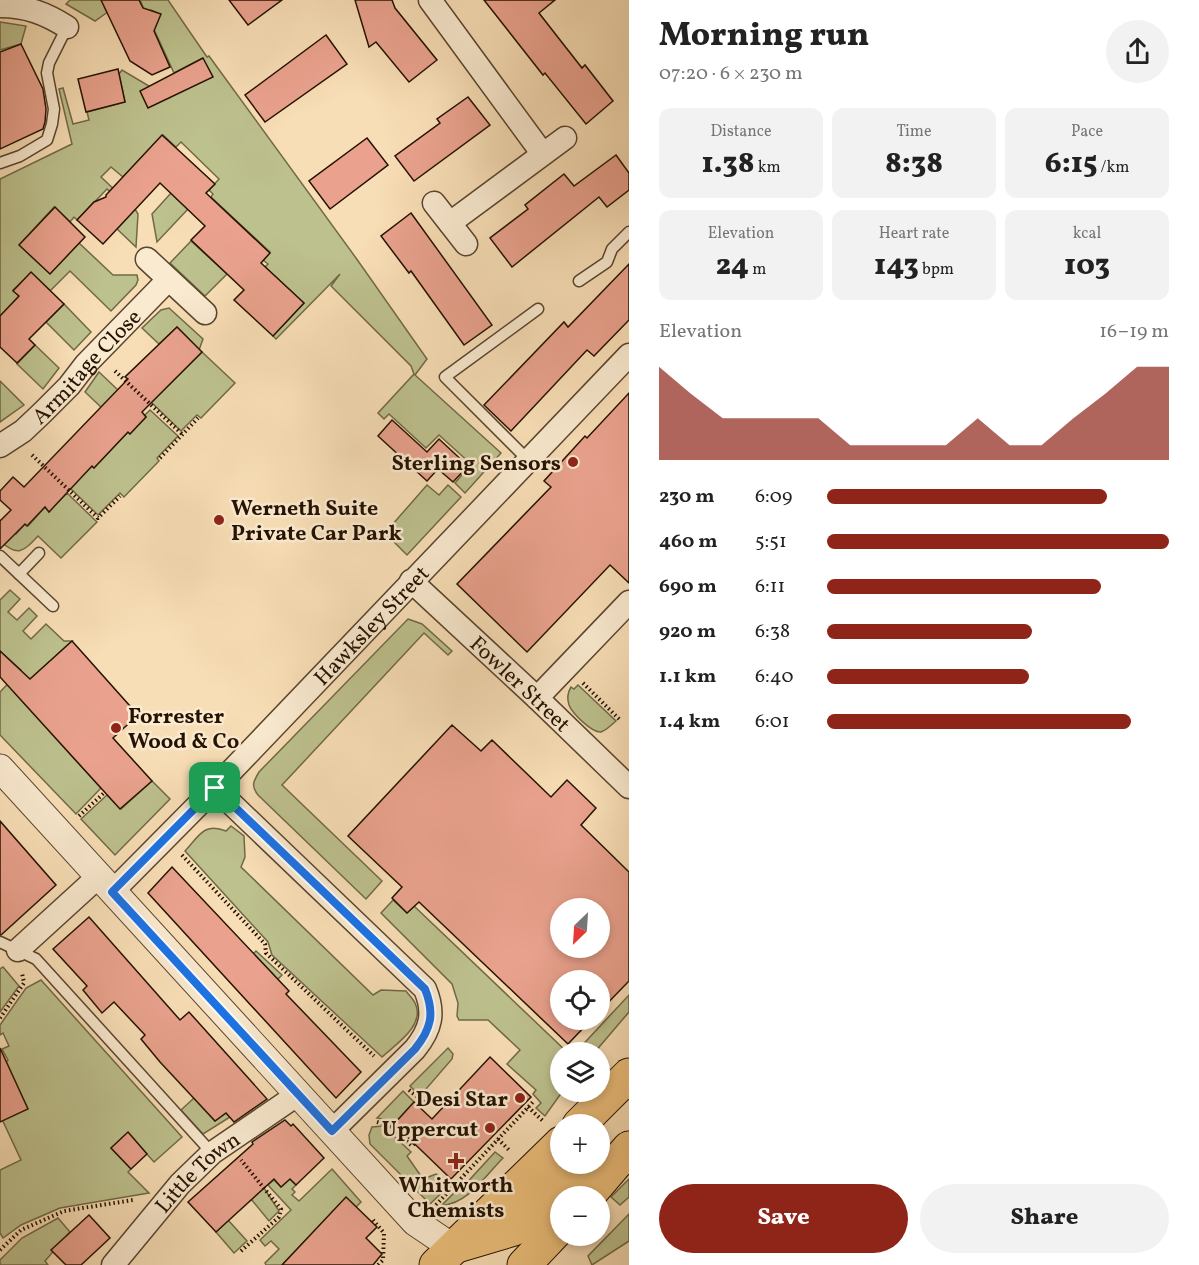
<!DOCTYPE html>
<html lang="en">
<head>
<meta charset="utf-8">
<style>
	:root { --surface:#fff; --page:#f2f2f2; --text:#222; --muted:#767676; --accent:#8f2418 }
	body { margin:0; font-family:Vollkorn,serif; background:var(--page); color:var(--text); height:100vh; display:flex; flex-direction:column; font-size:22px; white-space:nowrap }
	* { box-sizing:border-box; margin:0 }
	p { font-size:20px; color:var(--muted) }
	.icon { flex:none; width:33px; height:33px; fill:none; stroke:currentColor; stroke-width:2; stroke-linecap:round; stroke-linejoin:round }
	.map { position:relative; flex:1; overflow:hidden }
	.drawer { display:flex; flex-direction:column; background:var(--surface); width:570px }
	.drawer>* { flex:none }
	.needle { width:39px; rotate:205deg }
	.controls { position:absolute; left:550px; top:898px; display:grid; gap:12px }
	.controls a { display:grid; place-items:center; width:60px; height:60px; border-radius:50%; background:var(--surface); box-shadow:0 3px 9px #0003; font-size:30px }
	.pin { position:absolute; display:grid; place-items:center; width:51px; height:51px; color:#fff; margin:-26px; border-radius:12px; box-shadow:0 3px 9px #0006 }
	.round { display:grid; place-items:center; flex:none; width:63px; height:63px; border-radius:32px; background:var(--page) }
	.overview { display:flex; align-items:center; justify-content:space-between; height:102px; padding:0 30px }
	h1 { font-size:33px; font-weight:800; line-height:45px }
	.stats { display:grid; grid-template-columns:repeat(3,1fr); gap:9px; height:102px; padding:6px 30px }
	.stats div { display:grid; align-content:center; border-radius:12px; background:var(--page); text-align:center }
	.stats b { font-size:30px; font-weight:800 }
	.stats small { font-size:16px; font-weight:400 }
	.stats p { font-size:16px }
	.chart { height:168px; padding:12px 30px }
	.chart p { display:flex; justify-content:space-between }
	.chart svg { width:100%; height:108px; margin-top:6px; fill:var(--accent); opacity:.7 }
	.primary-button { display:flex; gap:12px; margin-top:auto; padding:12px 30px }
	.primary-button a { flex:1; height:69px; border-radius:36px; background:var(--accent); color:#fff; font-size:24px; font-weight:800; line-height:69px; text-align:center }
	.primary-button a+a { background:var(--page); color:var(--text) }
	ul { padding:0 30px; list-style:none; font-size:20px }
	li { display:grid; grid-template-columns:96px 72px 1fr; align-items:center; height:45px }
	li i { height:15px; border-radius:8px; background:var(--accent) }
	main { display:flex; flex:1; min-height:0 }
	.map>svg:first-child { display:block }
	.green { fill:#bdc18e; stroke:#706947; stroke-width:1.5 }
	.building { fill:#eaa28e; stroke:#241100; stroke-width:1.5; fill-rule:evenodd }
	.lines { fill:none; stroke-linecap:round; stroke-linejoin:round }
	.service-casing { stroke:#59442e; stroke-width:13 }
	.minor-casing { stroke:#59442e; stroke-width:25 }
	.tertiary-casing { stroke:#59442e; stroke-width:29 }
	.trunk-casing { stroke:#241100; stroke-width:35 }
	.path { stroke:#241100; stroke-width:4; stroke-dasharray:1.5 3; stroke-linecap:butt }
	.service { stroke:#faead0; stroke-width:10 }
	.minor { stroke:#faead0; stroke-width:22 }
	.tertiary { stroke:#faead0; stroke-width:27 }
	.trunk { stroke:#ecbf7b; stroke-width:33 }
	.route-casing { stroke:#fff; stroke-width:12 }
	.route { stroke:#1a73e8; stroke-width:8 }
	.poi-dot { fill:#8f2418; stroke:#faead0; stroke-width:2 }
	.labels { text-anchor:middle; stroke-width:5; stroke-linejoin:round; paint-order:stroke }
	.street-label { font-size:22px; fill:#241100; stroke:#faead0 }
	.poi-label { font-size:22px; font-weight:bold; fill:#241100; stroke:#faead0; text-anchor:end }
</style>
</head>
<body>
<main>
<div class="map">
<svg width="629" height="1265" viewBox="0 0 629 1265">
	<rect width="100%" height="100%" fill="#f8deb6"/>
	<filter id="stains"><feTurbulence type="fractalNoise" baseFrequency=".00333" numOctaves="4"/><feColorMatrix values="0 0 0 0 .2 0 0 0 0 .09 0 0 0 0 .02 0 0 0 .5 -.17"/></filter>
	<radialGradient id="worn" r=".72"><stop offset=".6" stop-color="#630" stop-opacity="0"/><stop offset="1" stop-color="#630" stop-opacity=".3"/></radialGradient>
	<!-- green -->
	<g class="green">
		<polygon points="70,0 168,0 207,57 209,56 356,258 427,359 415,375 501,453 465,493 455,483 471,464 439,435 426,448 389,414 384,419 378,413 414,374 411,366 331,286 340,274 276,339 273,336 304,303 265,267 268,264 263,260 270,252 211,197 213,194 209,190 219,179 181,142 176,147 163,135 123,177 111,167 101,177 135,209 138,214 136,247 117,229 132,212 107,189 77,220 74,217 70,222 54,207 20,244 79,243 113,275 137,275 138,280 136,285 111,311 70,271 50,291 31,273 13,290 19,296 0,316 0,179 72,144 59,89 63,88 73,124 89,120 87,112 125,102 119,74 122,70 169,98 203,58 174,73 152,25 159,17 156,12 151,10 145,12 140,0 114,12 112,9 95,21 66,4"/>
		<polygon points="0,22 26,26 21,44 0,50"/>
		<polygon points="171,193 188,209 157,242 152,214"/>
		<polygon points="191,241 227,274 205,296 170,263"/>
		<polygon points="64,304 91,332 74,350 46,322"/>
		<polygon points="169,308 203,339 199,350 177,327 159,344 142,328 161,310"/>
		<polygon points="35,345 59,368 43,389 17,364"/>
		<polygon points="202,352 235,383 201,418 197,415 181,431 151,402"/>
		<polygon points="99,372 119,391 103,409 85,392"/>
		<polygon points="0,381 24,405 0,422"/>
		<polygon points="150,410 178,436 157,458 159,461 124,497 120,493 98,515 70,488 92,466 94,468 128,432 130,434 146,417 145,415"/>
		<polygon points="427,485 439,495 448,485 461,497 407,555 385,533"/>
		<path d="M67,493L97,522L61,558L38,536C23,552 18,557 0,541V520L16,534L25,524L28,526L45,507L49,511Z"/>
		<polygon points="10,590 20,599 8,612 17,620 29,608 37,616 23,631 31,639 46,624 64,641 72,641 15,693 101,788 76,814 0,735 0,692 21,670 0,651 0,600"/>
		<path d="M408,619L422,624L452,651L448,655L424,633L282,785L382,881L366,899L258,795C251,786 253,782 259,772Z"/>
		<path d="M578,685L616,721C611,725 607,730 601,732C592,733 572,713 569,705C567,699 568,692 571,687L574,689Z"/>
		<polygon points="152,781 170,799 115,855 81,819 107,795 121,809"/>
		<path d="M231,826L244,836L245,857L241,867L373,995L381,990L406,991C409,995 413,999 415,1003C426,1025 396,1044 382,1057L272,955L268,942L185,851C199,836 204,822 226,831Z"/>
		<polygon points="393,900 407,913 414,906 568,1053 561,1053 562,1092 545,1116 536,1108 541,1103 533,1094 536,1090 507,1064 520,1050 488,1020 459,1020 457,1016 458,1003 452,984 381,913"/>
		<polygon points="256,951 282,975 271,986 247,960"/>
		<polygon points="3,967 19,986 0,1012 0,969"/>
		<polygon points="41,980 182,1137 154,1162 128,1133 111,1148 131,1169 128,1172 149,1193 60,1208 21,1225 3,1238 0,1233 0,1170 21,1160 0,1115 6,1062 8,1060 2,1049 9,1046 3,1033 0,1035 0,1025 26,988"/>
		<polygon points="629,995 629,1012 594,1053 575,1053"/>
		<polygon points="448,1048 453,1054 452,1059 420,1096 410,1086"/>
		<polygon points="403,1091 414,1102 394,1124 389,1120 377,1118"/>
		<polygon points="194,1098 215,1121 226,1113 230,1117 203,1134 181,1110"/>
		<polygon points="383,1126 411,1152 407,1156 423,1179 436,1174 452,1183 430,1204 370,1144 369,1135 372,1127"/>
		<path d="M495,1152L503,1158C487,1174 467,1205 442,1205L459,1188L461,1189Z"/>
		<polygon points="332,1169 361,1202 356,1207 346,1198 284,1263 285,1265 266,1265 265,1263 279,1249 271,1241 265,1246 260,1240 291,1210 268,1185 274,1180 281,1187 290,1179 296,1185 292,1189 295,1192 292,1195 299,1201"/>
		<polygon points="629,1179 629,1197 620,1205 611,1197"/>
		<polygon points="264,1188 279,1211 269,1221 251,1199"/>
		<polygon points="629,1214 629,1241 592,1265 588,1256"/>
		<polygon points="58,1218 70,1232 45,1261 48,1265 0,1265 0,1260 22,1238"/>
		<polygon points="228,1220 247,1241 234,1253 216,1232"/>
	</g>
	<!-- building -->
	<g class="building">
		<polygon points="101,0 139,0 143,8 161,14 154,31 170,67 152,75 130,61"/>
		<polygon points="229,0 282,0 248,25"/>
		<polygon points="355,0 392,0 395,8 437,60 409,82 376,42 369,47"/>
		<polygon points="484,0 555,0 539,13 582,68 585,65 613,101 586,124 545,73 543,75"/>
		<polygon points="326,35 347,64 265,122 245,95"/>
		<polygon points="21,44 43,89 46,109 45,122 43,129 0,149 0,52"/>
		<polygon points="203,58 213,77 148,108 140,91"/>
		<polygon points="118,69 125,102 86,112 78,79"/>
		<polygon points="468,97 490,125 414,181 395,156 440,123 437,119"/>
		<polygon points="162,135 215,184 206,193 270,253 261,263 304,303 273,336 234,300 244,290 191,240 205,226 160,183 103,244 77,220 94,202 106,197 106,195"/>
		<polygon points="367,138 388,165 330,209 309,181"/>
		<polygon points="616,155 629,173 629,190 607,207 599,197 512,267 490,238 528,209 525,205 564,174 574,186"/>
		<polygon points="55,207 85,237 50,274 19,245"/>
		<polygon points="411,213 492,325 464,345 411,271 409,273 381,236"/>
		<polygon points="629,264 629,320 594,356 587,350 511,431 484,405 564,322 568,327"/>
		<polygon points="31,272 64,304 29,339 35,345 17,363 0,347 0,316 19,296 13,291"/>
		<polygon points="177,327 202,352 142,412 146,417 130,434 128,432 94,468 92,466 49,512 45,507 27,526 25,524 0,549 0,521 11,510 0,500 0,491 13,477 24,487 128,379 125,377"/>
		<polygon points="629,393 629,583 610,565 527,652 457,584 551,487 544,481 585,436 587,438"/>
		<polygon points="392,420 427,452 439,439 468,466 453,482 438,469 427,481 378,436"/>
		<polygon points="72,641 138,715 113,738 152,781 120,809 0,677 0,651 30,679"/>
		<path d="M452,725L481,751L492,740L551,797L567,780L596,808L581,825L629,872V981L600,1011V981H561V1020H591L568,1044L419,902L407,913L392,898L402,887L348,836ZM561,909H600V948H561Z"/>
		<polygon points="0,821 56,885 1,935 0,935"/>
		<polygon points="172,867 289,991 286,994 361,1072 336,1098 148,893"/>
		<polygon points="89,917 180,1020 189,1012 267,1099 234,1122 226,1113 215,1121 160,1062 141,1039 145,1035 114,1002 102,1013 83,990 87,986 53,949"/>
		<polygon points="0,1048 28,1109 0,1122"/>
		<polygon points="490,1057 531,1097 451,1179 394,1124 414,1102 432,1119"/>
		<polygon points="285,1120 291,1126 293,1124 324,1158 296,1185 290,1179 281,1187 274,1179 216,1232 188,1202 253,1144 252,1142"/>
		<polygon points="128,1132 147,1154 131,1169 111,1148"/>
		<polygon points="346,1197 377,1227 366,1238 382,1254 373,1265 282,1265"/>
		<polygon points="89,1215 110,1238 81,1265 66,1265 51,1250"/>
	</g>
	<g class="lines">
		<defs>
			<g id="service">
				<polyline points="0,163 20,156 47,140 52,124 54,109 47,73 49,63 67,27"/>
				<polyline points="579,281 607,262 612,249 629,232"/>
				<polyline points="529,461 445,377 538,309"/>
				<polyline points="0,556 53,606"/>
				<polyline points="19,574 39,553"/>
				<polyline points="0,942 36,959 212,1153"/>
			</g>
			<g id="minor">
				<polyline points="430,0 542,153"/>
				<path d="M0,6C26,6 45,13 67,27"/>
				<polyline points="434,203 466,244"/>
				<polyline points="450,223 565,138"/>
				<polyline points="147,259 205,313"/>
				<path id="s1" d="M0,446L23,431L42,413L69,386L86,364L168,280"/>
				<path id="s2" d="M411,581L537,698L629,787"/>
				<polyline points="537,698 629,602"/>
				<path d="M215,788L425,989C435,1013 431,1029 415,1049L332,1131"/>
				<path id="s3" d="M112,892L215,788L629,355"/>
				<polyline points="18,950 98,877"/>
				<path id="s4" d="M113,1265L180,1184L212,1153L297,1095"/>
			</g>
			<polyline id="tertiary" points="0,768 415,1222 452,1247"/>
			<g id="trunk">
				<polyline points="579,1125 629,1075"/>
				<polyline points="587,1197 629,1148"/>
				<polyline points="457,1246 514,1229 585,1164"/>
				<polyline points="436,1265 561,1143"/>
				<polyline points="524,1265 561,1226"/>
			</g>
		</defs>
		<!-- service casing -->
		<use href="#service" class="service-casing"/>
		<!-- minor casing -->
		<use href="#minor" class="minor-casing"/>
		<!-- tertiary casing -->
		<use href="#tertiary" class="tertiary-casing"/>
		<!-- trunk casing -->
		<use href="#trunk" class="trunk-casing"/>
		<!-- path -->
		<g class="path">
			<polyline points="115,371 182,434"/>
			<polyline points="32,455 98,518 120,496"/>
			<polyline points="160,458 198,418"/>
			<polyline points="583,683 621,721"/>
			<polyline points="79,816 105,792"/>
			<polyline points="182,855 265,944 266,953 374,1056"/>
			<polyline points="0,1018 24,983 22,973"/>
			<polyline points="409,1090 427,1105"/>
			<polyline points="528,1107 543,1121"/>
			<polyline points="377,1122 392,1127 412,1146 415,1143"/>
			<polyline points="498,1139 510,1151"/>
			<polyline points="436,1205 534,1101"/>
			<polyline points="373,1220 384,1233 383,1260 378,1265"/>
			<polyline points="0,1250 21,1230 64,1211 133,1200"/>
			<polyline points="241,1251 279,1217 281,1209 241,1160"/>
		</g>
		<!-- service -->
		<use href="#service" class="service"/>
		<!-- minor -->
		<use href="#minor" class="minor"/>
		<!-- tertiary -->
		<use href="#tertiary" class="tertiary"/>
		<!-- trunk -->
		<use href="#trunk" class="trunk"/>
	</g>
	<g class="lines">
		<defs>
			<path id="route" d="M215,788L425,989C435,1014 431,1029 415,1049L332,1131L112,892Z"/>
		</defs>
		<!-- route casing -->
		<use href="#route" class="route-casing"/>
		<!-- route -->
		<use href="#route" class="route"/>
	</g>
	<!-- markers -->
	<g class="poi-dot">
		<circle cx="573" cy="462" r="6"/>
		<circle cx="219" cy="520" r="6"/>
		<circle cx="116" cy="728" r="6"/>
		<circle cx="520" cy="1098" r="6"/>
		<circle cx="490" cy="1128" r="6"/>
		<path d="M453 1152h6v6h6v6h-6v6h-6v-6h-6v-6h6z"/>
	</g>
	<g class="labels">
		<!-- street labels -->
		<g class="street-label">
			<text dy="8" stroke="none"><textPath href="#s1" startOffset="118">Armitage Close</textPath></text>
			<text dy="8" stroke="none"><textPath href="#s3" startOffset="372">Hawksley Street</textPath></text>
			<text dy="8" stroke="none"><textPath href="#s2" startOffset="150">Fowler Street</textPath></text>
			<text dy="8" stroke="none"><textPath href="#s4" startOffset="126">Little Town</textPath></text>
		</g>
		<!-- poi labels -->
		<g class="poi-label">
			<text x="561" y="470">Sterling Sensors</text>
			<text x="231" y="515" text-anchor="start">Werneth Suite<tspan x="231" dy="25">Private Car Park</tspan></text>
			<text x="128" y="723" text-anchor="start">Forrester<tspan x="128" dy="25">Wood &amp; Co</tspan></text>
			<text x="508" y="1106">Desi Star</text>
			<text x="478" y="1136">Uppercut</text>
			<text x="456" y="1192" text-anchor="middle">Whitworth<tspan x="456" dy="25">Chemists</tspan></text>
		</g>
	</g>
	<rect width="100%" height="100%" filter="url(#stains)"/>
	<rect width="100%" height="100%" fill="url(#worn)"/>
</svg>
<div class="controls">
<a><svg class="needle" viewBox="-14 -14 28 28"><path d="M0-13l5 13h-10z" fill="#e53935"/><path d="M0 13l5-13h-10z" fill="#767676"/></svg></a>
<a><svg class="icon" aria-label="locate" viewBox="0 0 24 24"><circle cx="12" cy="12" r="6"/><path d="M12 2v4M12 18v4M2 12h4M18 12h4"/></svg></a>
<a><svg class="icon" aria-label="layers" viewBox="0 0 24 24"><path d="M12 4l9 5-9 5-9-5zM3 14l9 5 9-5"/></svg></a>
<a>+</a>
<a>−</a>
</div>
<div class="pin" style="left:215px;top:788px;background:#1e9e55"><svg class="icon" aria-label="arrive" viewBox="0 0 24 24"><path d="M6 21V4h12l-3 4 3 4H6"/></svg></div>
</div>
<section class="drawer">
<div class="overview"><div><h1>Morning run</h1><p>07:20 · 6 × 230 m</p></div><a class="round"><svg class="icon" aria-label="share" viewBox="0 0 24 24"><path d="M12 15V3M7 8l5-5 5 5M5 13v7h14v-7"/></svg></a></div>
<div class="stats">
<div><p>Distance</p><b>1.38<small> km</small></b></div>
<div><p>Time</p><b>8:38</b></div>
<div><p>Pace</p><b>6:15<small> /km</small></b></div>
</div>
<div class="stats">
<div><p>Elevation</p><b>24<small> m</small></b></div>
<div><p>Heart rate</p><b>143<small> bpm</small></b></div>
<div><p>kcal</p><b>103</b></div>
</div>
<div class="chart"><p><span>Elevation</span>16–19 m</p>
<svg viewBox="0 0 160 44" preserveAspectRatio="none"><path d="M0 44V6L10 17L20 27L30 27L40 27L50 27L60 38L70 38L80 38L90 38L100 27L110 38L120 38L130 27L140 17L150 6L160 6V44z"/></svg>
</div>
<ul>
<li><b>230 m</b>6:09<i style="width:82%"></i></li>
<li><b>460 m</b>5:51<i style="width:100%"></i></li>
<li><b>690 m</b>6:11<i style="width:80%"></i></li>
<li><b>920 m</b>6:38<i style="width:60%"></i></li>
<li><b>1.1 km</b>6:40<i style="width:59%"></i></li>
<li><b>1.4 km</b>6:01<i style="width:89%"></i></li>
</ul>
<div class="primary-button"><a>Save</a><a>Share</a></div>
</section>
</main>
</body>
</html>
